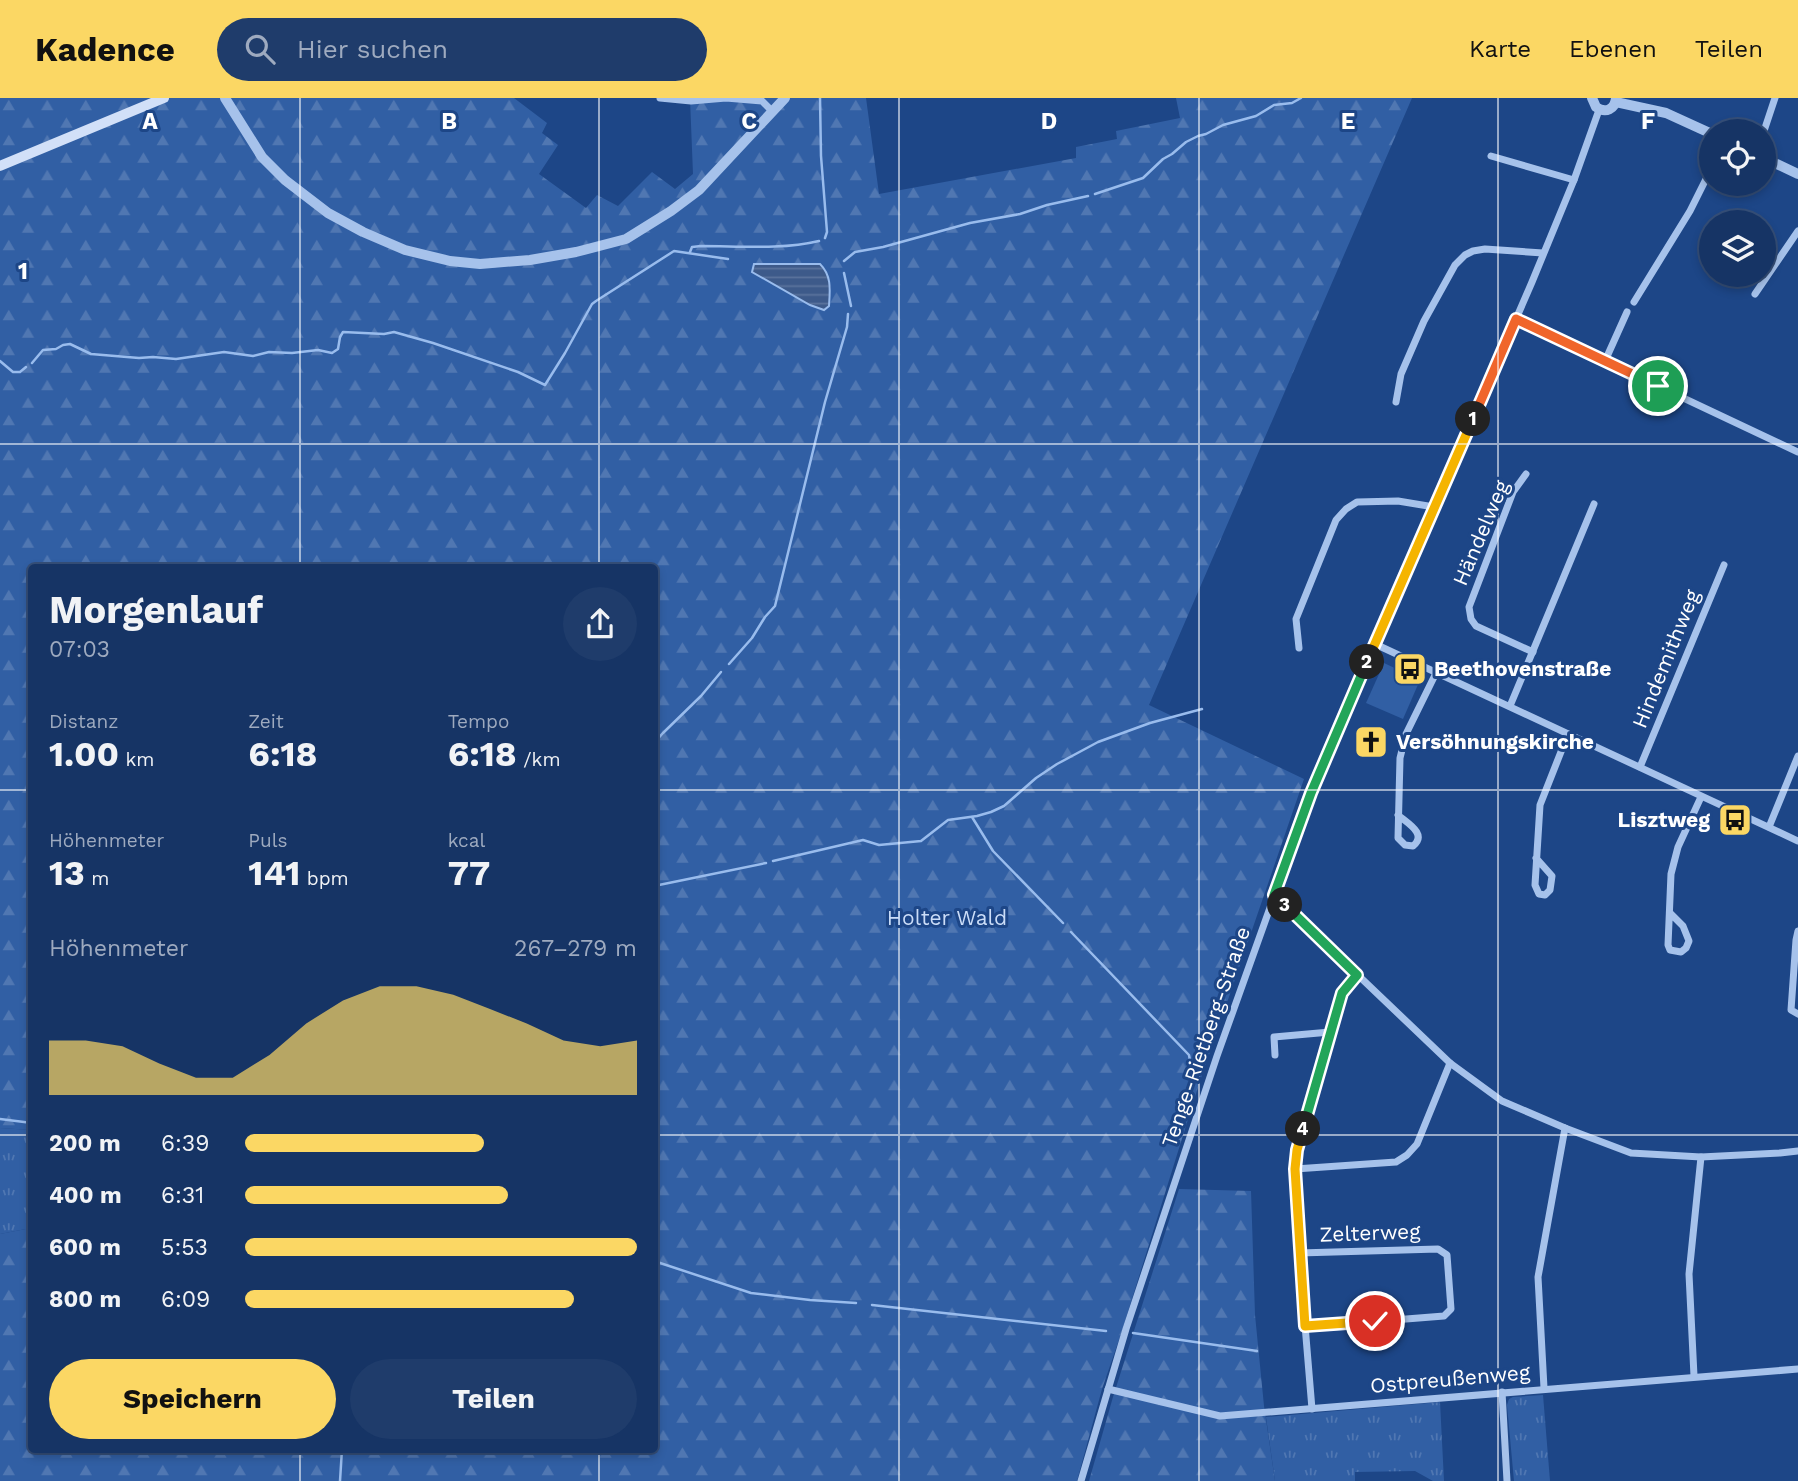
<!DOCTYPE html>
<html lang="de">
<head>
<meta charset="utf-8">
<style>
	:root { --surface:#163465; --page:#1f3c6b; --text:#f1f3f6; --muted:#9eaabf; --line:#354f79; --accent:#fbd764 }
	body { margin:0; font-family:"Work Sans",sans-serif; background:var(--page); color:var(--text); height:100vh; display:flex; flex-direction:column; font-size:26px; white-space:nowrap }
	* { box-sizing:border-box; margin:0 }
	p { font-size:23px; color:var(--muted) }
	.icon { flex:none; width:38px; height:38px; fill:none; stroke:currentColor; stroke-width:2; stroke-linecap:round; stroke-linejoin:round }
	.map { position:relative; flex:1; overflow:hidden }
	.drawer { position:absolute; left:28px; top:466px; width:630px; height:889px; display:flex; flex-direction:column; background:var(--surface); border-radius:7px; box-shadow:0 4px 10px #0003,0 0 0 2px var(--line) }
	.drawer>* { flex:none }
	.controls { position:absolute; left:1699px; top:21px; display:grid; gap:14px }
	.controls a { display:grid; place-items:center; width:77px; height:77px; border-radius:50%; background:var(--surface); box-shadow:0 4px 10px #0003,0 0 0 2px var(--line); font-size:35px }
	.pin { position:absolute; display:grid; place-items:center; width:60px; height:60px; color:#fff; margin:-30px; border:4px solid #fff; border-radius:50%; box-shadow:0 2px 7px #0007 }
	.km { position:absolute; width:35px; height:35px; margin:-18px; border-radius:50%; background:#222; color:#fff; font-size:19px; line-height:35px; text-align:center }
	.round { display:grid; place-items:center; flex:none; width:74px; height:74px; border-radius:37px; background:var(--page) }
	.head { display:flex; align-items:center; justify-content:space-between; height:119px; padding:0 21px }
	h1 { font-size:38px; font-weight:700; line-height:52px }
	.figures { display:grid; grid-template-columns:repeat(3,1fr); gap:10px; height:119px; padding:7px 21px }
	.figures div { display:grid; align-content:center }
	.figures b { font-size:35px; font-weight:700 }
	.figures small { font-size:19px; font-weight:400 }
	.figures p { font-size:19px }
	.chart { height:196px; padding:14px 21px }
	.chart p { display:flex; justify-content:space-between }
	.chart svg { width:100%; height:126px; margin-top:7px; fill:var(--accent); opacity:.7 }
	.cta { display:flex; gap:14px; margin-top:auto; padding:14px 21px }
	.cta a { flex:1; height:80px; border-radius:42px; background:var(--accent); color:#111; font-size:28px; font-weight:700; line-height:80px; text-align:center }
	.cta a+a { background:var(--page); color:var(--text) }
	ul { padding:0 21px; list-style:none; font-size:23px }
	li { display:grid; grid-template-columns:112px 84px 1fr; align-items:center; height:52px }
	li i { height:18px; border-radius:9px; background:var(--accent) }
	header { display:flex; align-items:center; gap:42px; box-sizing:border-box; height:98px; padding:0 35px; background:var(--accent); color:#111 }
	header strong { font-size:33px }
	nav { display:flex; gap:38px; margin-inline-start:auto; font-size:24px }
	.search { width:490px; height:63px; background:var(--page); display:flex; align-items:center; gap:18px; box-sizing:border-box; padding:0 24px; border-radius:38px; color:var(--muted); font-size:26px }
	.map>svg:first-child { display:block }
	.grass { fill:url(#grass-tufts) }
	.forest { fill:url(#forest-firs); fill-rule:evenodd }
	.park { fill:#315fa4 }
	.water { fill:url(#water-rules); stroke:#99bced; stroke-width:2 }
	.lines { fill:none; stroke-linecap:round; stroke-linejoin:round }
	.stream { stroke:#99bced; stroke-width:2.5 }
	.minor { stroke:#a6c2eb; stroke-width:7 }
	.tertiary { stroke:#a6c2eb; stroke-width:10 }
	.secondary { stroke:#d2e0f8; stroke-width:10 }
	.split-1-casing { stroke:#fff; stroke-width:14 }
	.split-2-casing { stroke:#fff; stroke-width:14 }
	.split-3-casing { stroke:#fff; stroke-width:14 }
	.split-4-casing { stroke:#fff; stroke-width:14 }
	.split-5-casing { stroke:#fff; stroke-width:14 }
	.split-1 { stroke:#f0652b; stroke-width:9 }
	.split-2 { stroke:#f5b400; stroke-width:9 }
	.split-3 { stroke:#22a559; stroke-width:9 }
	.split-4 { stroke:#22a559; stroke-width:9 }
	.split-5 { stroke:#f5b400; stroke-width:9 }
	.grid { fill:none; stroke:#fff; stroke-width:2; stroke-opacity:0.55 }
	.labels { text-anchor:middle; stroke-width:6; stroke-linejoin:round; paint-order:stroke }
	.street-label { font-size:21px; fill:#fff; stroke:#1d4687 }
	.poi-label { font-size:21px; font-weight:bold; fill:#fff; stroke:#1d4687; text-anchor:start }
	.park-label { font-size:21px; fill:#cbddf8; stroke:#1d4687 }
	.grid-label { font-size:23px; text-anchor:middle; font-weight:bold; fill:#fff; stroke:#1d4687; stroke-width:6; stroke-linejoin:round; paint-order:stroke }
</style>
</head>
<body>
<header>
<strong>Kadence</strong>
<div class="search"><svg class="icon" aria-label="search" viewBox="0 0 24 24"><circle cx="10" cy="10" r="6"/><path d="M15 15l6 6"/></svg>Hier suchen</div>
<nav><a>Karte</a><a>Ebenen</a><a>Teilen</a></nav>
</header>
<div class="map">
<svg width="1798" height="1383" viewBox="0 0 1798 1383">
	<defs>
		<pattern id="grass-tufts" width="24" height="20" patternUnits="userSpaceOnUse" patternTransform="scale(1.75)"><rect width="24" height="20" fill="#315fa4"/><path d="M3 7l-1-3M5 7V3M7 7l1-3M15 17l-1-3M17 17v-4M19 17l1-3" fill="none" stroke="#5077b2"/></pattern>
		<pattern id="forest-firs" width="22" height="20" patternUnits="userSpaceOnUse" patternTransform="scale(1.75)"><rect width="22" height="20" fill="#315fa4"/><path d="M5 1l3.5 6h-7zM16 11l3.5 6h-7z" fill="#5077b2"/></pattern>
		<pattern id="water-rules" width="6" height="5" patternUnits="userSpaceOnUse" patternTransform="scale(1.75)"><rect width="6" height="5" fill="#3d5a8a"/><path d="M0 2.5h6" fill="none" stroke="#5a739c"/></pattern>
	</defs>
	<rect width="100%" height="100%" fill="#1d4687"/>
	<!-- grass -->
	<g class="grass">
		<polygon points="0,1030 32,1032 31,1130 0,1136"/>
		<polygon points="1543,1297 1550,1383 1514,1383 1507,1307 1509,1301 1513,1299"/>
		<polygon points="1440,1304 1444,1383 1433,1383 1415,1373 1355,1374 1355,1383 1275,1383 1266,1319"/>
	</g>
	<!-- forest -->
	<g class="forest">
		<path d="M0,0H514L547,25L542,35L558,47L539,76L586,110L597,97L618,108L652,74L675,91L693,76L690,0H866L879,96L1076,60V49L1117,41L1116,33L1180,20L1176,0H1412L1149,607L1304,681L1200,983L1121,1236L1102,1291L1077,1383H0V1136L31,1130L32,1351H654V469H32L31,1032L0,1030ZM825,172L831,189L824,212L810,207L752,173Z"/>
		<polygon points="1179,1091 1251,1093 1255,1217 1264,1308 1275,1383 1089,1383 1113,1299"/>
	</g>
	<!-- park -->
	<polygon class="park" points="1384,565 1420,582 1403,621 1366,605"/>
	<!-- water -->
	<path class="water" d="M754,166H820C832,178 830,192 829,208L824,212L810,207L752,174Z"/>
	<g class="lines">
		<!-- stream -->
		<g class="stream">
			<polyline points="820,0 821,58 827,134 825,140"/>
			<polyline points="1095,96 1143,80 1163,61 1172,56 1186,44 1198,38 1206,36 1223,27 1256,18 1274,7 1292,5 1301,0"/>
			<path d="M690,154L692,149L701,148C740,148 781,152 819,143"/>
			<polyline points="844,163 855,154 883,149 970,125 1020,116 1047,107 1088,98"/>
			<polyline points="844,175 851,208"/>
			<polyline points="0,263 13,274 20,274 26,269"/>
			<polyline points="32,265 43,252 56,251 63,247 70,246 91,256 139,260 153,259 176,261 224,254 253,258 269,254 292,255 318,252 332,255 338,251 340,239 343,234 384,236 394,234 433,245 518,274 545,287 565,255 592,206 596,203 674,153 728,161"/>
			<polyline points="729,566 752,540 765,519 775,508 825,304 847,229 848,216"/>
			<polyline points="654,645 663,635 701,598 721,574"/>
			<polyline points="972,719 993,753 1063,825"/>
			<polyline points="773,763 863,742 879,747 921,743 948,722 977,718 991,714 1004,708 1036,680 1057,666 1098,644 1150,625 1202,611"/>
			<polyline points="654,788 766,765"/>
			<polyline points="1071,834 1189,957 1191,968 1198,968"/>
			<polyline points="0,1021 32,1025"/>
			<polyline points="654,1163 751,1195 810,1202 856,1205"/>
			<polyline points="872,1207 1106,1233"/>
			<polyline points="1133,1235 1257,1253"/>
			<polyline points="340,1383 342,1351"/>
		</g>
		<!-- minor -->
		<g class="minor">
			<polyline points="660,0 691,3 726,0 762,3 772,13"/>
			<polyline points="1764,33 1775,0"/>
			<polyline points="1491,58 1574,82"/>
			<polyline points="1755,196 1798,133"/>
			<polyline points="1634,204 1690,113 1712,69"/>
			<polyline points="1516,221 1798,354"/>
			<polyline points="1605,263 1627,214"/>
			<polyline points="1396,304 1401,276 1424,223 1455,167 1465,157 1473,153 1485,151 1543,155"/>
			<polyline points="1526,376 1513,394 1469,509 1471,521 1476,528 1533,554"/>
			<polyline points="1375,546 1798,743"/>
			<polyline points="1299,550 1296,521 1336,422 1346,411 1357,404 1398,403 1434,409"/>
			<polyline points="1510,608 1594,406"/>
			<polyline points="1640,669 1724,467"/>
			<path d="M1398,717C1407,725 1428,736 1413,748L1405,747L1398,740L1400,660L1406,636L1436,575"/>
			<polyline points="1769,729 1798,658"/>
			<polyline points="1536,760 1552,778 1550,792 1545,797 1539,796 1535,787 1540,707 1568,636"/>
			<polyline points="1274,797 1450,965 1502,1003 1565,1030 1631,1055 1701,1059 1780,1055 1798,1053"/>
			<polyline points="1670,815 1683,828 1689,843 1686,850 1681,854 1670,852 1668,847 1671,776 1678,749 1701,699"/>
			<polyline points="1798,833 1796,842 1791,912 1798,916"/>
			<polyline points="1275,957 1274,939 1330,934"/>
			<polyline points="1295,1071 1396,1064 1407,1057 1417,1046 1450,965"/>
			<polyline points="1299,1155 1438,1151 1447,1157 1451,1211 1444,1218 1305,1229"/>
			<polyline points="1694,1278 1689,1176 1701,1059"/>
			<polyline points="1544,1290 1538,1179 1565,1030"/>
			<polyline points="1108,1291 1220,1318 1798,1271"/>
			<polyline points="1502,1294 1507,1383"/>
			<polyline points="1312,1311 1299,1155 1295,1071 1297,1052 1341,895 1357,877"/>
			<polyline points="1081,1383 1126,1231 1217,958 1311,695 1532,184 1574,82 1599,12"/>
		</g>
		<!-- tertiary -->
		<g class="tertiary">
			<polyline points="225,0 262,59 285,82 328,115 363,134 405,152 450,163 480,166 530,162 576,154 626,141 671,113 699,92 785,0"/>
			<path d="M1592,0L1596,9C1606,16 1615,11 1616,0"/>
			<polyline points="1616,4 1666,15 1712,36"/>
			<polyline points="1764,60 1798,76"/>
		</g>
		<!-- secondary -->
		<polyline class="secondary" points="0,68 164,0"/>
	</g>
	<g class="lines">
		<defs>
			<polyline id="split-1" points="1473,321 1516,221 1658,288"/>
			<polyline id="split-2" points="1367,564 1473,321"/>
			<polyline id="split-3" points="1285,807 1274,797 1311,695 1367,564"/>
			<polyline id="split-4" points="1285,807 1357,877 1342,895 1303,1031"/>
			<polyline id="split-5" points="1303,1031 1297,1052 1295,1071 1305,1228 1375,1223"/>
		</defs>
		<!-- split-1 casing -->
		<use href="#split-1" class="split-1-casing"/>
		<!-- split-2 casing -->
		<use href="#split-2" class="split-2-casing"/>
		<!-- split-3 casing -->
		<use href="#split-3" class="split-3-casing"/>
		<!-- split-4 casing -->
		<use href="#split-4" class="split-4-casing"/>
		<!-- split-5 casing -->
		<use href="#split-5" class="split-5-casing"/>
		<!-- split-1 -->
		<use href="#split-1" class="split-1"/>
		<!-- split-2 -->
		<use href="#split-2" class="split-2"/>
		<!-- split-3 -->
		<use href="#split-3" class="split-3"/>
		<!-- split-4 -->
		<use href="#split-4" class="split-4"/>
		<!-- split-5 -->
		<use href="#split-5" class="split-5"/>
	</g>
	<!-- grid -->
	<path class="grid" d="M300,0V469M599,0V469M899,0V1383M1199,0V1383M1498,0V1383M0,346H1798M0,692H32M654,692H1798M0,1037H32M654,1037H1798M300,1351V1383M599,1351V1383"/>
	<!-- icons -->
	<defs>
		<symbol id="bus-square" viewBox="-11 -11 22 22"><rect x="-9" y="-9" width="18" height="18" rx="4" fill="#fbd764" stroke="#1d4687"/><path d="M-5-6H5V4H4V6H2V4H-2V6H-4V4H-5ZM-3.5-4V0h7V-4ZM-3.5 1.2v1.5H-2V1.2ZM2 1.2v1.5H3.5V1.2Z" fill="#111"/></symbol>
		<symbol id="church-square" viewBox="-11 -11 22 22"><rect x="-9" y="-9" width="18" height="18" rx="4" fill="#fbd764" stroke="#1d4687"/><path d="M-1.2-6h2.4v3.5h3.3v2.4h-3.3V6h-2.4V-.1h-3.3v-2.4h3.3Z" fill="#111"/></symbol>
	</defs>
	<g fill-rule="evenodd">
		<use href="#bus-square" x="1391" y="552" width="38" height="38"/>
		<use href="#church-square" x="1352" y="625" width="38" height="38"/>
		<use href="#bus-square" x="1716" y="703" width="38" height="38"/>
	</g>
	<g class="labels">
		<!-- street labels -->
		<g class="street-label">
			<text transform="translate(1481 435) rotate(-67)" y="7">Händelweg</text>
			<text transform="translate(1666 561) rotate(-68)" y="7">Hindemithweg</text>
			<text transform="translate(1206 939) rotate(-71)" y="7">Tenge-Rietberg-Straße</text>
			<text transform="translate(1370 1135) rotate(-2)" y="7">Zelterweg</text>
			<text transform="translate(1450 1281) rotate(-5)" y="7">Ostpreußenweg</text>
		</g>
		<!-- poi labels -->
		<g class="poi-label">
			<text x="1434" y="578">Beethovenstraße</text>
			<text x="1396" y="651">Versöhnungskirche</text>
			<text x="1710" y="729" text-anchor="end">Lisztweg</text>
		</g>
		<!-- park labels -->
		<g class="park-label">
			<text x="947" y="827">Holter Wald</text>
		</g>
	</g>
	<g class="grid-label">
		<text x="150" y="31">A</text>
		<text x="449" y="31">B</text>
		<text x="749" y="31">C</text>
		<text x="1049" y="31">D</text>
		<text x="1348" y="31">E</text>
		<text x="1648" y="31">F</text>
		<text x="23" y="181">1</text>
	</g>
</svg>
<div class="controls">
<a><svg class="icon" aria-label="locate" viewBox="0 0 24 24"><circle cx="12" cy="12" r="6"/><path d="M12 2v4M12 18v4M2 12h4M18 12h4"/></svg></a>
<a><svg class="icon" aria-label="layers" viewBox="0 0 24 24"><path d="M12 4l9 5-9 5-9-5zM3 14l9 5 9-5"/></svg></a>
</div>
<div class="pin" style="left:1658px;top:288px;background:#1e9e55"><svg class="icon" aria-label="arrive" viewBox="0 0 24 24"><path d="M6 21V4h12l-3 4 3 4H6"/></svg></div>
<div class="pin" style="left:1375px;top:1223px;background:#d93025"><svg class="icon" aria-label="check" viewBox="0 0 24 24"><path d="M5 12l5 5 9-10"/></svg></div>
<b class="km" style="left:1473px;top:321px">1</b>
<b class="km" style="left:1367px;top:564px">2</b>
<b class="km" style="left:1285px;top:807px">3</b>
<b class="km" style="left:1303px;top:1031px">4</b>
<section class="drawer">
<div class="head"><div><h1>Morgenlauf</h1><p>07:03</p></div><a class="round"><svg class="icon" aria-label="share" viewBox="0 0 24 24"><path d="M12 15V3M7 8l5-5 5 5M5 13v7h14v-7"/></svg></a></div>
<div class="figures">
<div><p>Distanz</p><b>1.00<small> km</small></b></div>
<div><p>Zeit</p><b>6:18</b></div>
<div><p>Tempo</p><b>6:18<small> /km</small></b></div>
</div>
<div class="figures">
<div><p>Höhenmeter</p><b>13<small> m</small></b></div>
<div><p>Puls</p><b>141<small> bpm</small></b></div>
<div><p>kcal</p><b>77</b></div>
</div>
<div class="chart"><p><span>Höhenmeter</span>267–279 m</p>
<svg viewBox="0 0 160 44" preserveAspectRatio="none"><path d="M0 44V25L10 25L20 27L30 33L40 38L50 38L60 30L70 19L80 11L90 6L100 6L110 9L120 14L130 19L140 25L150 27L160 25V44z"/></svg>
</div>
<ul>
<li><b>200 m</b>6:39<i style="width:61%"></i></li>
<li><b>400 m</b>6:31<i style="width:67%"></i></li>
<li><b>600 m</b>5:53<i style="width:100%"></i></li>
<li><b>800 m</b>6:09<i style="width:84%"></i></li>
</ul>
<div class="cta"><a>Speichern</a><a>Teilen</a></div>
</section>
</div>
</body>
</html>
